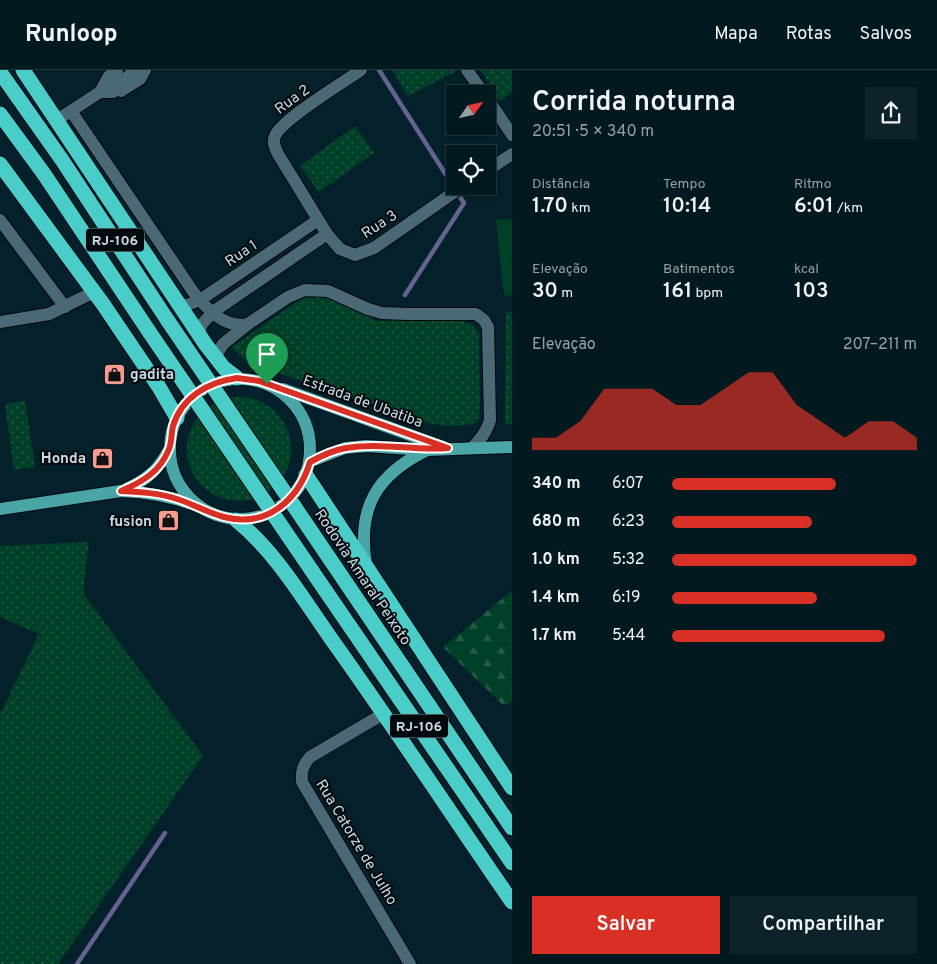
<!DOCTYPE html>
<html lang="pt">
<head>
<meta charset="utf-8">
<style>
	:root { --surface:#031920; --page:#0d2229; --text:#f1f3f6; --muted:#97a0a5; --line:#24383e; --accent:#d93025 }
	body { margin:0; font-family:Overpass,sans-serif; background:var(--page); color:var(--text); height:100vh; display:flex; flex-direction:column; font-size:19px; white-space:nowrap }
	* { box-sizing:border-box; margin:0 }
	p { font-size:16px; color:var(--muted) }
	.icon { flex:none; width:28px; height:28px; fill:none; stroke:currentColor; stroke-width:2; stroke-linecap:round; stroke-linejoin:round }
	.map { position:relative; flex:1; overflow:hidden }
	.sheet { display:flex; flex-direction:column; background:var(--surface); width:425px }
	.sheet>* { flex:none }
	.needle { width:32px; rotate:56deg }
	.buttons { position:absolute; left:446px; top:15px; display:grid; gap:10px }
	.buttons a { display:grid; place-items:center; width:50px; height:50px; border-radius:0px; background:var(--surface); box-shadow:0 1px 4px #0004,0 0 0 1px var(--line); font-size:25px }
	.pin { position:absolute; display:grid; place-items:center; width:42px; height:42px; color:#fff; margin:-51px -21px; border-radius:50% 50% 50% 0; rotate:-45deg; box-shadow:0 0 5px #0007 }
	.pin .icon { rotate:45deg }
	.round { display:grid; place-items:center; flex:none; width:52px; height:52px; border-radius:0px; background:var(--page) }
	.head { display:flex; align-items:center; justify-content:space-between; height:85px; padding:0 20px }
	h1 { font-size:28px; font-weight:600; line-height:38px }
	.metrics { display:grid; grid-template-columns:repeat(3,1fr); gap:8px; height:85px; padding:5px 20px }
	.metrics div { display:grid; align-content:center }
	.metrics b { font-size:21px; font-weight:600 }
	.metrics small { font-size:14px; font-weight:400 }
	.metrics p { font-size:14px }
	.chart { height:140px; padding:10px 20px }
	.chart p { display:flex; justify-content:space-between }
	.chart svg { width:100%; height:90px; margin-top:5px; fill:var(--accent); opacity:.7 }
	.cta { display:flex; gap:10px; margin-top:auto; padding:10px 20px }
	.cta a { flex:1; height:58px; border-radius:0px; background:var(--accent); color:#fff; font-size:20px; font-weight:600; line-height:58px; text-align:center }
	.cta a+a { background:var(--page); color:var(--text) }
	ul { padding:0 20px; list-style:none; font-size:16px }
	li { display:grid; grid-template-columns:80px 60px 1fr; align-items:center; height:38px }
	li i { height:12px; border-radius:6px; background:var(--accent) }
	header { display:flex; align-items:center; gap:30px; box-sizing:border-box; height:70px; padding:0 25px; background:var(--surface); border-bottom:1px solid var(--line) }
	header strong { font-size:24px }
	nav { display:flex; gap:28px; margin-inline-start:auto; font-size:18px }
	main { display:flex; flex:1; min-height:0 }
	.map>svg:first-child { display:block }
	.grass { fill:url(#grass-dots) }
	.forest { fill:url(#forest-firs) }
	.green { fill:#004026 }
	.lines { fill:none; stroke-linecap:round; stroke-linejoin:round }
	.stream { stroke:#676190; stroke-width:4.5 }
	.minor-casing { stroke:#000910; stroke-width:14 }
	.major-casing { stroke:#000910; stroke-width:14 }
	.highway-casing { stroke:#000910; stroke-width:17 }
	.minor { stroke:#4b6974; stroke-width:12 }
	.major { stroke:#4aa5a6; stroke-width:12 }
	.highway { stroke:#4acdc8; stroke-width:15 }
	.highway-bridge-casing { stroke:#000910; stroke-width:17; stroke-linecap:butt }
	.highway-bridge { stroke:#4acdc8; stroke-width:15 }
	.route-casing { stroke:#fff; stroke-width:10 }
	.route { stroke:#d93025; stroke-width:6 }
	.labels { text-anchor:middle; stroke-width:4; stroke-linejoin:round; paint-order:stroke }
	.shield { fill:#01090d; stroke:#8e9ca2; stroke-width:1 }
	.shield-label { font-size:14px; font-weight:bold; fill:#cbdbe2 }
	.street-label { font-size:15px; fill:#cbdbe2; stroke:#01090d }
	.poi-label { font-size:15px; font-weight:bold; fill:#cbdbe2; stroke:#01090d; text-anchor:end }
</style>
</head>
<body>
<header>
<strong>Runloop</strong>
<nav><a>Mapa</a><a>Rotas</a><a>Salvos</a></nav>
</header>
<main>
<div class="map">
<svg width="512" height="894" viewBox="0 0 512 894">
	<defs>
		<pattern id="grass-dots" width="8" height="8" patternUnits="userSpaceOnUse" patternTransform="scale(1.25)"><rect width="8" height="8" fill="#004026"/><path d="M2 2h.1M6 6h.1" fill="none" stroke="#245b45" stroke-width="1.8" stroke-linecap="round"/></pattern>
		<pattern id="forest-firs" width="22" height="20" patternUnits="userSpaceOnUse" patternTransform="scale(1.25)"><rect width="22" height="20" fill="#004026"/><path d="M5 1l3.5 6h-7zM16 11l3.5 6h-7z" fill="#245b45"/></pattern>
	</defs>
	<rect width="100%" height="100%" fill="#04212b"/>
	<!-- grass -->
	<g class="grass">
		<polygon points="392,0 454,0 455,2 408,26"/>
		<polygon points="481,0 512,0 512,22 500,31"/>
		<polygon points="355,56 374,83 319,122 300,96"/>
		<polygon points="317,226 332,229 354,239 376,251 461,251 473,255 479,263 480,340 478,351 468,355 449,356 432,354 251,294 239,285 232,277 295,233 303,229"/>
		<polygon points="512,242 512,354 505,354 506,243"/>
		<circle cx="239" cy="379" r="52"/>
		<polygon points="25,331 35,397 14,400 5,334"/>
		<polygon points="89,472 83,523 203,686 58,894 0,894 0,645 39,564 0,547 0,476"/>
	</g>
	<!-- forest -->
	<polygon class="forest" points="512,521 512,632 503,635 443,577"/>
	<!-- green -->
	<polygon class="green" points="512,149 512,225 504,226 496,150"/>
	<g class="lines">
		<!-- stream -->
		<g class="stream">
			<polyline points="379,0 464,133 405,225"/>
			<polyline points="77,894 165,763"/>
		</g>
		<defs>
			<g id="minor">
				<path d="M361,0C344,12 282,49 275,66C272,72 275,78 278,84L327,164L340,179L355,185L374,178L463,116"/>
				<polyline points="467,0 484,24"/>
				<polyline points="121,21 140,9 145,0"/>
				<polyline points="100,22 113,22 116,15 137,0"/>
				<polyline points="488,29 512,65"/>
				<path d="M71,41L194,223C207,239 225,259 248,254"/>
				<polyline points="57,50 100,22 109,6 117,0"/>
				<polyline points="488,100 512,84"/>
				<polyline points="0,150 65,237"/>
				<polyline points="179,234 187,235 200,230 318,150"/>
				<polyline points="0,252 49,244 94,222"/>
				<polyline points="198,263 202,254 213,242 327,164"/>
				<path d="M215,287L223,274L248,254L288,227L305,220L328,221L368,239L382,243L408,244H476L484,250L488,257L490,350C487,362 480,370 472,378"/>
				<path d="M383,644L310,687C303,695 301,701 302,712L410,894"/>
			</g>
			<g id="major">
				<circle cx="240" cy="379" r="70"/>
				<polyline points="283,319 443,377"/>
				<polyline points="309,392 345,378 366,376 427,380 512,377"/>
				<path d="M126,419C147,410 159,399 170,378"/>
				<path d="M0,439L121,421C147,422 170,426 195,435"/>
				<path d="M366,494C357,438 376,405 427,380"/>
			</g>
			<g id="highway">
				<polyline points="23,0 206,275 224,298 237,308"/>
				<polyline points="0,2 62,90 168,251"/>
				<polyline points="0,44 44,104 150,263"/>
				<polyline points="0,94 103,234 159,317 177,348"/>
				<polyline points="306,405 512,718"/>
				<polyline points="294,436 512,758"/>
				<path d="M236,450C276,482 303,529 332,570C394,657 452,745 512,832"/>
				<polyline points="325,520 512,793"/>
			</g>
		</defs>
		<!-- minor casing -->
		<use href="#minor" class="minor-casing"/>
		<!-- major casing -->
		<use href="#major" class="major-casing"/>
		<!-- highway casing -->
		<use href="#highway" class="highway-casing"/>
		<!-- minor -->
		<use href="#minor" class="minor"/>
		<!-- major -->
		<use href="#major" class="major"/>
		<!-- highway -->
		<use href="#highway" class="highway"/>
		<defs>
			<g id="highway-bridge">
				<polyline points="168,251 294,436"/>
				<polyline points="150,263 325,520"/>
			</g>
		</defs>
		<!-- highway-bridge casing -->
		<use href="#highway-bridge" class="highway-bridge-casing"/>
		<!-- highway-bridge -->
		<use href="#highway-bridge" class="highway-bridge"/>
	</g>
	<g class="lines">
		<defs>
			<path id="route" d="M237,308L259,311L448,378C414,381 380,372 346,378C333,380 321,386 310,392C298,431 266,458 224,447C208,443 193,434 177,429C159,423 140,422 121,421C142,412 160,402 169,379C172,372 171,364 173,356C182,327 208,312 237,308Z"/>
		</defs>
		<!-- route casing -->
		<use href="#route" class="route-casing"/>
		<!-- route -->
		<use href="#route" class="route"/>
	</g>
	<!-- icons -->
	<defs>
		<symbol id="shop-square" viewBox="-11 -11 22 22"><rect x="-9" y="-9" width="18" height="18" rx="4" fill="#f59d90" stroke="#01090d"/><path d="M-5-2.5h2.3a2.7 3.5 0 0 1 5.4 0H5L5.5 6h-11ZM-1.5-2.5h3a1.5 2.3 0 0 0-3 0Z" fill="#111"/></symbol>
	</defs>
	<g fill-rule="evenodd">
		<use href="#shop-square" x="102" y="292" width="25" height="25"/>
		<use href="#shop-square" x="90" y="376" width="25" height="25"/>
		<use href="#shop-square" x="156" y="438" width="25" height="25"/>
	</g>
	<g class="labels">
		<!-- shield labels -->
		<g class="shield">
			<rect x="86" y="158.5" width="58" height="23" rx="4"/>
			<rect x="390" y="644.5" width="58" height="23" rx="4"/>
		</g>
		<g class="shield-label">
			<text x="115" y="175">RJ-106</text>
			<text x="419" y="661">RJ-106</text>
		</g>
		<!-- street labels -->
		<g class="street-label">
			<text transform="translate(292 29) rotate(-36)" y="5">Rua 2</text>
			<text transform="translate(379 154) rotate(-33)" y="5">Rua 3</text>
			<text transform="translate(241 183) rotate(-34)" y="5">Rua 1</text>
			<text transform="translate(363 331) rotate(20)" y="5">Estrada de Ubatiba</text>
			<text transform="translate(363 507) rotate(56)" y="5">Rodovia Amaral Peixoto</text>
			<text transform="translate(357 772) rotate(59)" y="5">Rua Catorze de Julho</text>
		</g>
		<!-- poi labels -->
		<g class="poi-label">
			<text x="130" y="309" text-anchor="start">gadita</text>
			<text x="86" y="393">Honda</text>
			<text x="152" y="456">fusion</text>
		</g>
	</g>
</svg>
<div class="buttons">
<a><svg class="needle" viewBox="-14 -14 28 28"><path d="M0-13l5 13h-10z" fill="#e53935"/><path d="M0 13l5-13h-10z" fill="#97a0a5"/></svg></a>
<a><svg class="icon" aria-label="locate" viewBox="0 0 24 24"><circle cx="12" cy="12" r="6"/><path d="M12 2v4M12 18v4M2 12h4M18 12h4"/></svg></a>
</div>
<div class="pin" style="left:267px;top:314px;background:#1e9e55"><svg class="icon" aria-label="arrive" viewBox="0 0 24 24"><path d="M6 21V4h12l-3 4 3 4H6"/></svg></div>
</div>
<section class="sheet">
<div class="head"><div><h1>Corrida noturna</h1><p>20:51 · 5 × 340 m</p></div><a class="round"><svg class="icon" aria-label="share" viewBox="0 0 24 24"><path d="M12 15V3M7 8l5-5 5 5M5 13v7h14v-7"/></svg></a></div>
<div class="metrics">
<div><p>Distância</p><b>1.70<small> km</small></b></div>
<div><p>Tempo</p><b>10:14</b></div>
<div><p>Ritmo</p><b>6:01<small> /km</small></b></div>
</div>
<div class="metrics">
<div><p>Elevação</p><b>30<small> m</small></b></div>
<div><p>Batimentos</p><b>161<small> bpm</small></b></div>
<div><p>kcal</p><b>103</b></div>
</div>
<div class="chart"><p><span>Elevação</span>207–211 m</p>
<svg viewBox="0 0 160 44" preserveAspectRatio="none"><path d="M0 44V38L10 38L20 30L30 14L40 14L50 14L60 22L70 22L80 14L90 6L100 6L110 22L120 30L130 38L140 30L150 30L160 38V44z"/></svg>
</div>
<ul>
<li><b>340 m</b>6:07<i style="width:67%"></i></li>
<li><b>680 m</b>6:23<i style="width:57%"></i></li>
<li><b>1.0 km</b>5:32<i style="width:100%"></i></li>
<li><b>1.4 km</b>6:19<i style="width:59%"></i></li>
<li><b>1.7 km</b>5:44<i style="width:87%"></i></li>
</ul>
<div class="cta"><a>Salvar</a><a>Compartilhar</a></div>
</section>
</main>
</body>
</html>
